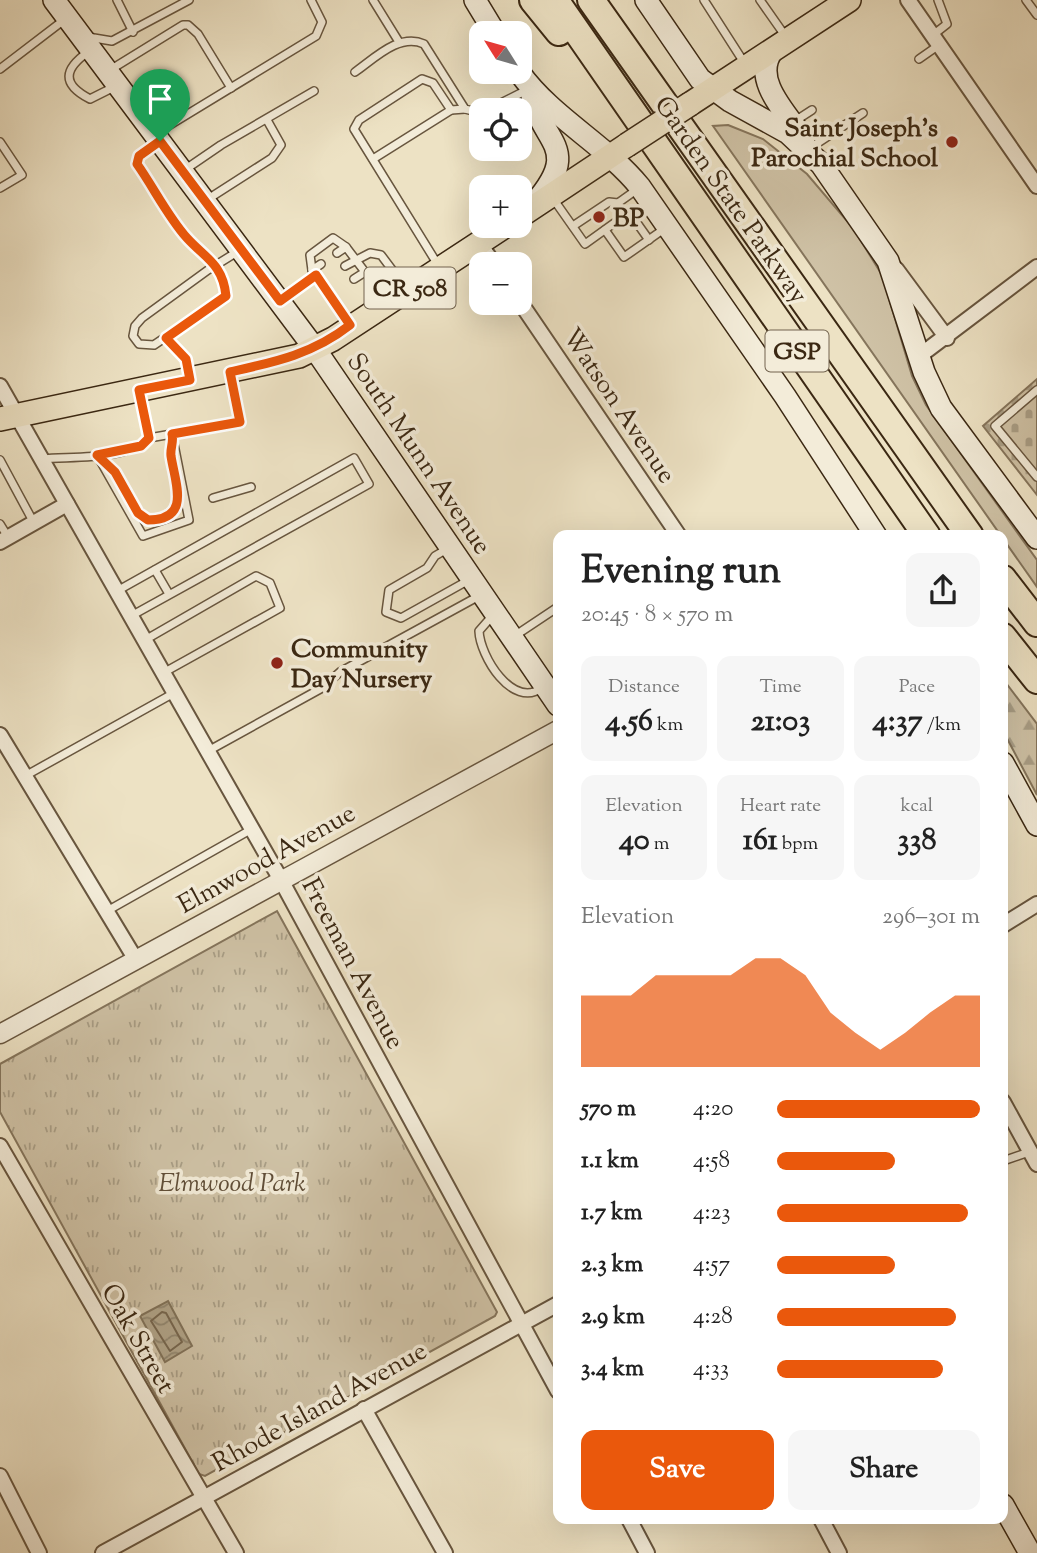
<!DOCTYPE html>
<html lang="en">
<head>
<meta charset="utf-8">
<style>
	:root { --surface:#fff; --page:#f6f6f6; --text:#222; --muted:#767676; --accent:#ea580c }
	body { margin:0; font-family:"Sorts Mill Goudy",serif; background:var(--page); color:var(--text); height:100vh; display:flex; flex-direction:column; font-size:26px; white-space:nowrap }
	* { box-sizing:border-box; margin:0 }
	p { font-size:23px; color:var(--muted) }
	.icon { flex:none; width:38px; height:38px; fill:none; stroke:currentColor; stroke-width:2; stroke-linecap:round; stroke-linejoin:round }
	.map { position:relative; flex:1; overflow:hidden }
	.drawer { position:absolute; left:553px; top:530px; width:455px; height:994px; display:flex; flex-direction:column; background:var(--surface); border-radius:14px; box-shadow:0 7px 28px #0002 }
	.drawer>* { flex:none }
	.needle { width:46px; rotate:307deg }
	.fabs { position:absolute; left:469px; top:21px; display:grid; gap:14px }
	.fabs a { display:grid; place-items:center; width:63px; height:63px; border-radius:14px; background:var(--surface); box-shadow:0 7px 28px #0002; font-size:35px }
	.pin { position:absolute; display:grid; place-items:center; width:60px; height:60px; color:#fff; margin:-72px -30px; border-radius:50% 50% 50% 0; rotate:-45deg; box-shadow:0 0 7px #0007 }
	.pin .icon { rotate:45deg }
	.round { display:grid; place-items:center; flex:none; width:74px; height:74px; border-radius:14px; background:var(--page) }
	.headline { display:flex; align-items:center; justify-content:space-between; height:119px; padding:0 28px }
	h1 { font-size:38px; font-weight:700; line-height:52px }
	.figures { display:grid; grid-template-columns:repeat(3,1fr); gap:10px; height:119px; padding:7px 28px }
	.figures div { display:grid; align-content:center; border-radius:14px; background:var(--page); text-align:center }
	.figures b { font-size:30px; font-weight:700 }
	.figures small { font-size:19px; font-weight:400 }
	.figures p { font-size:19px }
	.chart { height:196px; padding:14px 28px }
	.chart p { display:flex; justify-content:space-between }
	.chart svg { width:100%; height:126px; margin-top:7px; fill:var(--accent); opacity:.7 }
	.action { display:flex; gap:14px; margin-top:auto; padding:14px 28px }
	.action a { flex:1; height:80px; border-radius:14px; background:var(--accent); color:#fff; font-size:28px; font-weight:700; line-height:80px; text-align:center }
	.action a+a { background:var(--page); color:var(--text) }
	ul { padding:0 28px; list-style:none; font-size:23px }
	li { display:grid; grid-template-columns:112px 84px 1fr; align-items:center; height:52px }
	li i { height:18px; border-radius:9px; background:var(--accent) }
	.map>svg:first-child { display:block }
	.grass { fill:#cfc2a6; stroke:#85755c; stroke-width:2 }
	.forest { fill:url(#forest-firs); stroke:#85755c; stroke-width:2 }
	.cemetery { fill:url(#cemetery-stones); stroke:#85755c; stroke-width:2 }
	.park { fill:url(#park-tufts); stroke:#85755c; stroke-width:2 }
	.water { fill:url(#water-waves); stroke:#817259; stroke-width:2 }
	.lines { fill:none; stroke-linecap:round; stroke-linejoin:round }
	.shore { stroke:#76664e; stroke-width:2 }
	.service-casing { stroke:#68563f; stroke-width:10 }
	.minor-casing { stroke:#68563f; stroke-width:18 }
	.tertiary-casing { stroke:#68563f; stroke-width:21 }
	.secondary-casing { stroke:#3b2813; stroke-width:24 }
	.primary-casing { stroke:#3b2813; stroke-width:26 }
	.motorway-casing { stroke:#3b2813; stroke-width:30 }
	.service { stroke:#f3ecd9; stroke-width:7 }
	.minor { stroke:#f3ecd9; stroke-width:14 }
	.tertiary { stroke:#f3ecd9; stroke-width:18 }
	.secondary { stroke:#f3ecd9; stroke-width:21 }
	.primary { stroke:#ede2c4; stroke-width:23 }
	.motorway { stroke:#ede2c4; stroke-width:26 }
	.primary-bridge-casing { stroke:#3b2813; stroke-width:26; stroke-linecap:butt }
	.primary-bridge { stroke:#ede2c4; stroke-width:23 }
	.route-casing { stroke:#fff; stroke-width:14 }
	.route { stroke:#ea580c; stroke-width:9 }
	.poi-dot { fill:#8f2418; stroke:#f3ecd9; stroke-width:2.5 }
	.labels { text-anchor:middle; stroke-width:7; stroke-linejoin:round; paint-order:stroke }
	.shield { fill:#f3ecd9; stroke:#72634e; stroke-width:2 }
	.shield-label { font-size:24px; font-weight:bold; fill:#3b2813 }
	.poi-label { font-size:26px; font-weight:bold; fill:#3b2813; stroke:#f3ecd9; text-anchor:start }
	.street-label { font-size:26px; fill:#3b2813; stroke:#f3ecd9 }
	.park-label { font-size:26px; font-style:italic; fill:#604e38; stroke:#f3ecd9 }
</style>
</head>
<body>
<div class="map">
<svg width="1037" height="1553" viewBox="0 0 1037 1553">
	<defs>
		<pattern id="forest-firs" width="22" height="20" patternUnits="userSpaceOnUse" patternTransform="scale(1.75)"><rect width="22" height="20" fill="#cfc2a6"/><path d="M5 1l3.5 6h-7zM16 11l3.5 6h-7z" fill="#a99e86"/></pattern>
		<pattern id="cemetery-stones" width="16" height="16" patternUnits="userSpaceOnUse" patternTransform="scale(1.75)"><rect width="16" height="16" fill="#cfc2a6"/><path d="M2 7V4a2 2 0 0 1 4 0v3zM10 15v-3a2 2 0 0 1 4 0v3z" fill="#a99e86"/></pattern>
		<pattern id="park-tufts" width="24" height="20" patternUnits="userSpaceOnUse" patternTransform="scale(1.75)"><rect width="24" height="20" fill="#cfc2a6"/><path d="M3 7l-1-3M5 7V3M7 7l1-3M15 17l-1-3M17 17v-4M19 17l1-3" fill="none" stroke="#a99e86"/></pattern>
		<pattern id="water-waves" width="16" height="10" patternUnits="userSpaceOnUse" patternTransform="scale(1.75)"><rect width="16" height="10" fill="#b0a388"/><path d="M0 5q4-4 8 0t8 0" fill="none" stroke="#90856e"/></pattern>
	</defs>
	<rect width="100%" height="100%" fill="#ede2c4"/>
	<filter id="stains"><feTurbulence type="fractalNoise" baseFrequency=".00286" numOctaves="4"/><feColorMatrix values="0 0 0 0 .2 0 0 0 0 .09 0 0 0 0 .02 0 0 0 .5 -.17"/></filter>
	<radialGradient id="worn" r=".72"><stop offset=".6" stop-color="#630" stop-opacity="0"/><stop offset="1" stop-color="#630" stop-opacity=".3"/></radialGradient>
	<!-- grass -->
	<polygon class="grass" points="728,125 763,139 807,174 853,228 882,275 912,376 926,405 1037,560 1037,587 713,126"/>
	<!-- forest -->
	<polygon class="forest" points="1003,679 1037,724 1037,795 1003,731"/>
	<!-- cemetery -->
	<polygon class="cemetery" points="1037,379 1037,495 983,426"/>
	<!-- park -->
	<polygon class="park" points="277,911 497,1312 495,1316 205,1476 199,1474 0,1112 0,1064"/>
	<!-- water -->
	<polygon class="water" points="168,1301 192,1346 165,1362 140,1316"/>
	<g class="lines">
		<!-- shore -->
		<polygon class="shore" points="162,1312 166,1313 182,1342 170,1351 151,1321"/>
		<defs>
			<g id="service">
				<polyline points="117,0 133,32"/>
				<polyline points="373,0 399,42"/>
				<polyline points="704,0 745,64"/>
				<polyline points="760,0 786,37"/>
				<polyline points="1026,0 1037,15"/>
				<polyline points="933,35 947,24 938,0"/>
				<polyline points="88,37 112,41 189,0"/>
				<path d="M88,52C64,69 61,84 90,99L114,87"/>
				<polyline points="919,59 939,45"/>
				<polyline points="0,69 64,20"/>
				<polyline points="110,70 183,25 188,25 198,34 231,88"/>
				<path d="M355,72C375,58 399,33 424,44L465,109L481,113"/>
				<polyline points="487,110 527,90"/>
				<polyline points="795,121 812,110"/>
				<polyline points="155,134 316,36 322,22 311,0"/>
				<polyline points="0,142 22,175 0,188"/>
				<path d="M158,142L139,155L137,164C154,188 168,217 187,238C205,258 223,265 226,296L154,345L139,344L133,336L135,326L142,318L208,270L237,252"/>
				<polyline points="810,148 863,113"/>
				<polyline points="373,159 451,110 465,109"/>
				<polyline points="183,171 221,145 314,91"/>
				<polyline points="552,197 585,244 624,216 618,203 639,188"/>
				<polyline points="205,201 272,158 281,145 267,120"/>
				<polyline points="624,216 632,216 649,240"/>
				<polyline points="573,226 609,202 618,203"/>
				<polyline points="605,230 624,257 664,229"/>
				<polyline points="337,253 346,247 365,272 354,279"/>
				<polyline points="321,264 312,270 350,324"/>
				<polyline points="438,265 354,129 359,120 422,79 433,83 451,110"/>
				<polyline points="345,266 370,253 381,255 405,287"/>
				<polyline points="312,270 310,255 333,238 346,247"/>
				<polyline points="281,300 316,275"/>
				<polyline points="166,338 186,359 189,374"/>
				<polyline points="1037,390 995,426 1037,477"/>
				<polyline points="149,438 240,422 231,375"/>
				<polyline points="97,455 143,536 189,520 172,434"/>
				<path d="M42,459C74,456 125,461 149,438L140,394"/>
				<polyline points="0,460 34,523"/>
				<path d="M104,464C124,478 138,538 169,515C186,501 175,476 172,458"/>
				<polyline points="213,498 251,487"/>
				<polyline points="0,524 8,537"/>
				<polyline points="447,549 435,556 427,568 389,590 386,612 401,618 469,580"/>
				<polyline points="155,570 169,594"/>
				<polyline points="117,591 354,458 369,484 131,616"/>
				<path d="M493,615L479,631C480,656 512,709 542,688"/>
				<polyline points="513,637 558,607"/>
				<polyline points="145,640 256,576 270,583 280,608 163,673"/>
				<polyline points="208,751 322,688 340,672 479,596"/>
				<polyline points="25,776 174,693"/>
				<polyline points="107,911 252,829"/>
				<polyline points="1003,1161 1029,1152"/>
			</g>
			<g id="minor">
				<polyline points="908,0 1037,186"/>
				<polyline points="479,243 494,264"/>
				<polyline points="896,269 947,338"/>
				<polyline points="520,302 679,536"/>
				<polyline points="918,357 1037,267"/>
				<polyline points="0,386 281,880 558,1391"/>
				<polyline points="0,542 67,504"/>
				<polyline points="0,735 136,960"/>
				<polyline points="1003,925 1037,904"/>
				<polyline points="1003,1102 1037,1164"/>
				<polyline points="0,1146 236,1553"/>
				<polyline points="364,1409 445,1553"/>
				<polyline points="0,1476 39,1553"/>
				<polyline points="629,1519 647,1553"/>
				<polyline points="821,1519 839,1553"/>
				<polyline points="103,1553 558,1304"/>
			</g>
			<polyline id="tertiary" points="0,1034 558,730"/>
			<g id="secondary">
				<polyline points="54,0 315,349 558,705"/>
				<polyline points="475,0 495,33"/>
				<polyline points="646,0 700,79 730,101 788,133 821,164 888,261 924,372 941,408 1037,538"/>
				<path d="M773,50C750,79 788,115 804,139"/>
				<path d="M519,72C552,118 605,144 640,187L785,396L876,536"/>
				<path d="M531,90C539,144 585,145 534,204"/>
				<polyline points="1003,763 1037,825"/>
				<polyline points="1003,1505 1030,1553"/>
			</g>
			<g id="primary">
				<polyline points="690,104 849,0"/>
				<polyline points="520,216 627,145"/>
				<polyline points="0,419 299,356 333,339 505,226"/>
			</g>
			<g id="motorway">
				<polyline points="533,0 559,32"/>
				<polyline points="555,0 927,536"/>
				<polyline points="591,0 970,536"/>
				<polyline points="1003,579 1037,623"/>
				<polyline points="1003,637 1037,680"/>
			</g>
		</defs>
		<!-- service casing -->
		<use href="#service" class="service-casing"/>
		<!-- minor casing -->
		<use href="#minor" class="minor-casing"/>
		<!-- tertiary casing -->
		<use href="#tertiary" class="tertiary-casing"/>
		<!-- secondary casing -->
		<use href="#secondary" class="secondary-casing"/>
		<!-- primary casing -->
		<use href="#primary" class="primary-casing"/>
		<!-- motorway casing -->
		<use href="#motorway" class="motorway-casing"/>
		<!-- service -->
		<use href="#service" class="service"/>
		<!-- minor -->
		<use href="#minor" class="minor"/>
		<!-- tertiary -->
		<use href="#tertiary" class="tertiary"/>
		<!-- secondary -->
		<use href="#secondary" class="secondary"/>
		<!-- primary -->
		<use href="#primary" class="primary"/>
		<!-- motorway -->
		<use href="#motorway" class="motorway"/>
		<defs>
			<polyline id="primary-bridge" points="627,145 690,104"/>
		</defs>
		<!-- primary-bridge casing -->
		<use href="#primary-bridge" class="primary-bridge-casing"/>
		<!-- primary-bridge -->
		<use href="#primary-bridge" class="primary-bridge"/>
	</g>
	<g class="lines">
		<defs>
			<path id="route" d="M160,141L280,301L316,275L350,325C313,354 275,362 230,372L240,422L172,434C174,442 170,448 171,456C175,483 192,520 148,520L138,513L115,472L97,455L141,446L149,438L139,390L190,380L186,359L166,338L226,296C223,264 205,258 187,238C168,217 154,188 137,164L139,156Z"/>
		</defs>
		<!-- route casing -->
		<use href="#route" class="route-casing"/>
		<!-- route -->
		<use href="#route" class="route"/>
	</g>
	<!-- markers -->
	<g class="poi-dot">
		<circle cx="952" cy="142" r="7"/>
		<circle cx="599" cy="217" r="7"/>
		<circle cx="277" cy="663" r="7"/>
	</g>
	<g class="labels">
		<!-- shield labels -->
		<g class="shield">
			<rect x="364.5" y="267.5" width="91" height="41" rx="5"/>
			<rect x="765.5" y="330.5" width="63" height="41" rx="5"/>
		</g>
		<g class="shield-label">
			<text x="410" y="296">CR 508</text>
			<text x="797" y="359">GSP</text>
		</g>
		<!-- poi labels -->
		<g class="poi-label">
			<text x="938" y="136" text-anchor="end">Saint Joseph's<tspan x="938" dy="30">Parochial School</tspan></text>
			<text x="613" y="226">BP</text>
			<text x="291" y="657">Community<tspan x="291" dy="30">Day Nursery</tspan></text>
		</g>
		<!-- street labels -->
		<g class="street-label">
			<text transform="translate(732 199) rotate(55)" y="9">Garden State Parkway</text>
			<text transform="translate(620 405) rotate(56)" y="9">Watson Avenue</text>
			<text transform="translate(420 453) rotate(56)" y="9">South Munn Avenue</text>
			<text transform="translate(266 858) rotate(-29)" y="9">Elmwood Avenue</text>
			<text transform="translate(354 963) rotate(62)" y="9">Freeman Avenue</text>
			<text transform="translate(139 1338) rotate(60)" y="9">Oak Street</text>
			<text transform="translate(319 1406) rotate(-29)" y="9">Rhode Island Avenue</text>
		</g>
		<!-- park labels -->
		<g class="park-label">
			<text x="232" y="1191">Elmwood Park</text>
		</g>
	</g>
	<rect width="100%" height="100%" filter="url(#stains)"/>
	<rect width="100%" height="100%" fill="url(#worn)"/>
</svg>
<div class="fabs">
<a><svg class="needle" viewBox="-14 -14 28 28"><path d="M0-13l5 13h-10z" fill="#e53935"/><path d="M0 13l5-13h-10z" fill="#767676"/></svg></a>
<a><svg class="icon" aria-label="locate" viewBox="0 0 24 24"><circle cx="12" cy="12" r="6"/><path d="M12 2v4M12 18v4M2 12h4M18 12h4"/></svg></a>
<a>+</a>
<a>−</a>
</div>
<div class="pin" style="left:160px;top:141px;background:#1e9e55"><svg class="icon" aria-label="arrive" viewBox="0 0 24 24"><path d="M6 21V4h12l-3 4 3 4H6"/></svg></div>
<section class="drawer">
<div class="headline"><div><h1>Evening run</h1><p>20:45 · 8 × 570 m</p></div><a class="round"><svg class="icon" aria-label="share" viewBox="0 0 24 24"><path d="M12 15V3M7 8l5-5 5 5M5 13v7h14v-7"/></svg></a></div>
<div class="figures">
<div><p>Distance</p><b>4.56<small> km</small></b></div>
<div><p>Time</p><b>21:03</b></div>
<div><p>Pace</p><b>4:37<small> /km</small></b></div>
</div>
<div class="figures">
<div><p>Elevation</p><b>40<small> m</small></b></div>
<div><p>Heart rate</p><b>161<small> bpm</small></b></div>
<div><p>kcal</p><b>338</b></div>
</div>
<div class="chart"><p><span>Elevation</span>296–301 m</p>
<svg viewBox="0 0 160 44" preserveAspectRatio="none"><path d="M0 44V19L10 19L20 19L30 12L40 12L50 12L60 12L70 6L80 6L90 12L100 25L110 32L120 38L130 32L140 25L150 19L160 19V44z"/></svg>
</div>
<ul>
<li><b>570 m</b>4:20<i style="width:100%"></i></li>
<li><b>1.1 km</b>4:58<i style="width:58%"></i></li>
<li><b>1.7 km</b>4:23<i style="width:94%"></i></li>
<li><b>2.3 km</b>4:57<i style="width:58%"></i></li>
<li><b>2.9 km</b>4:28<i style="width:88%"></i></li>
<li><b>3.4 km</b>4:33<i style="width:82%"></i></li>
</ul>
<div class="action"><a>Save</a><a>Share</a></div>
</section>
</div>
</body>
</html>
